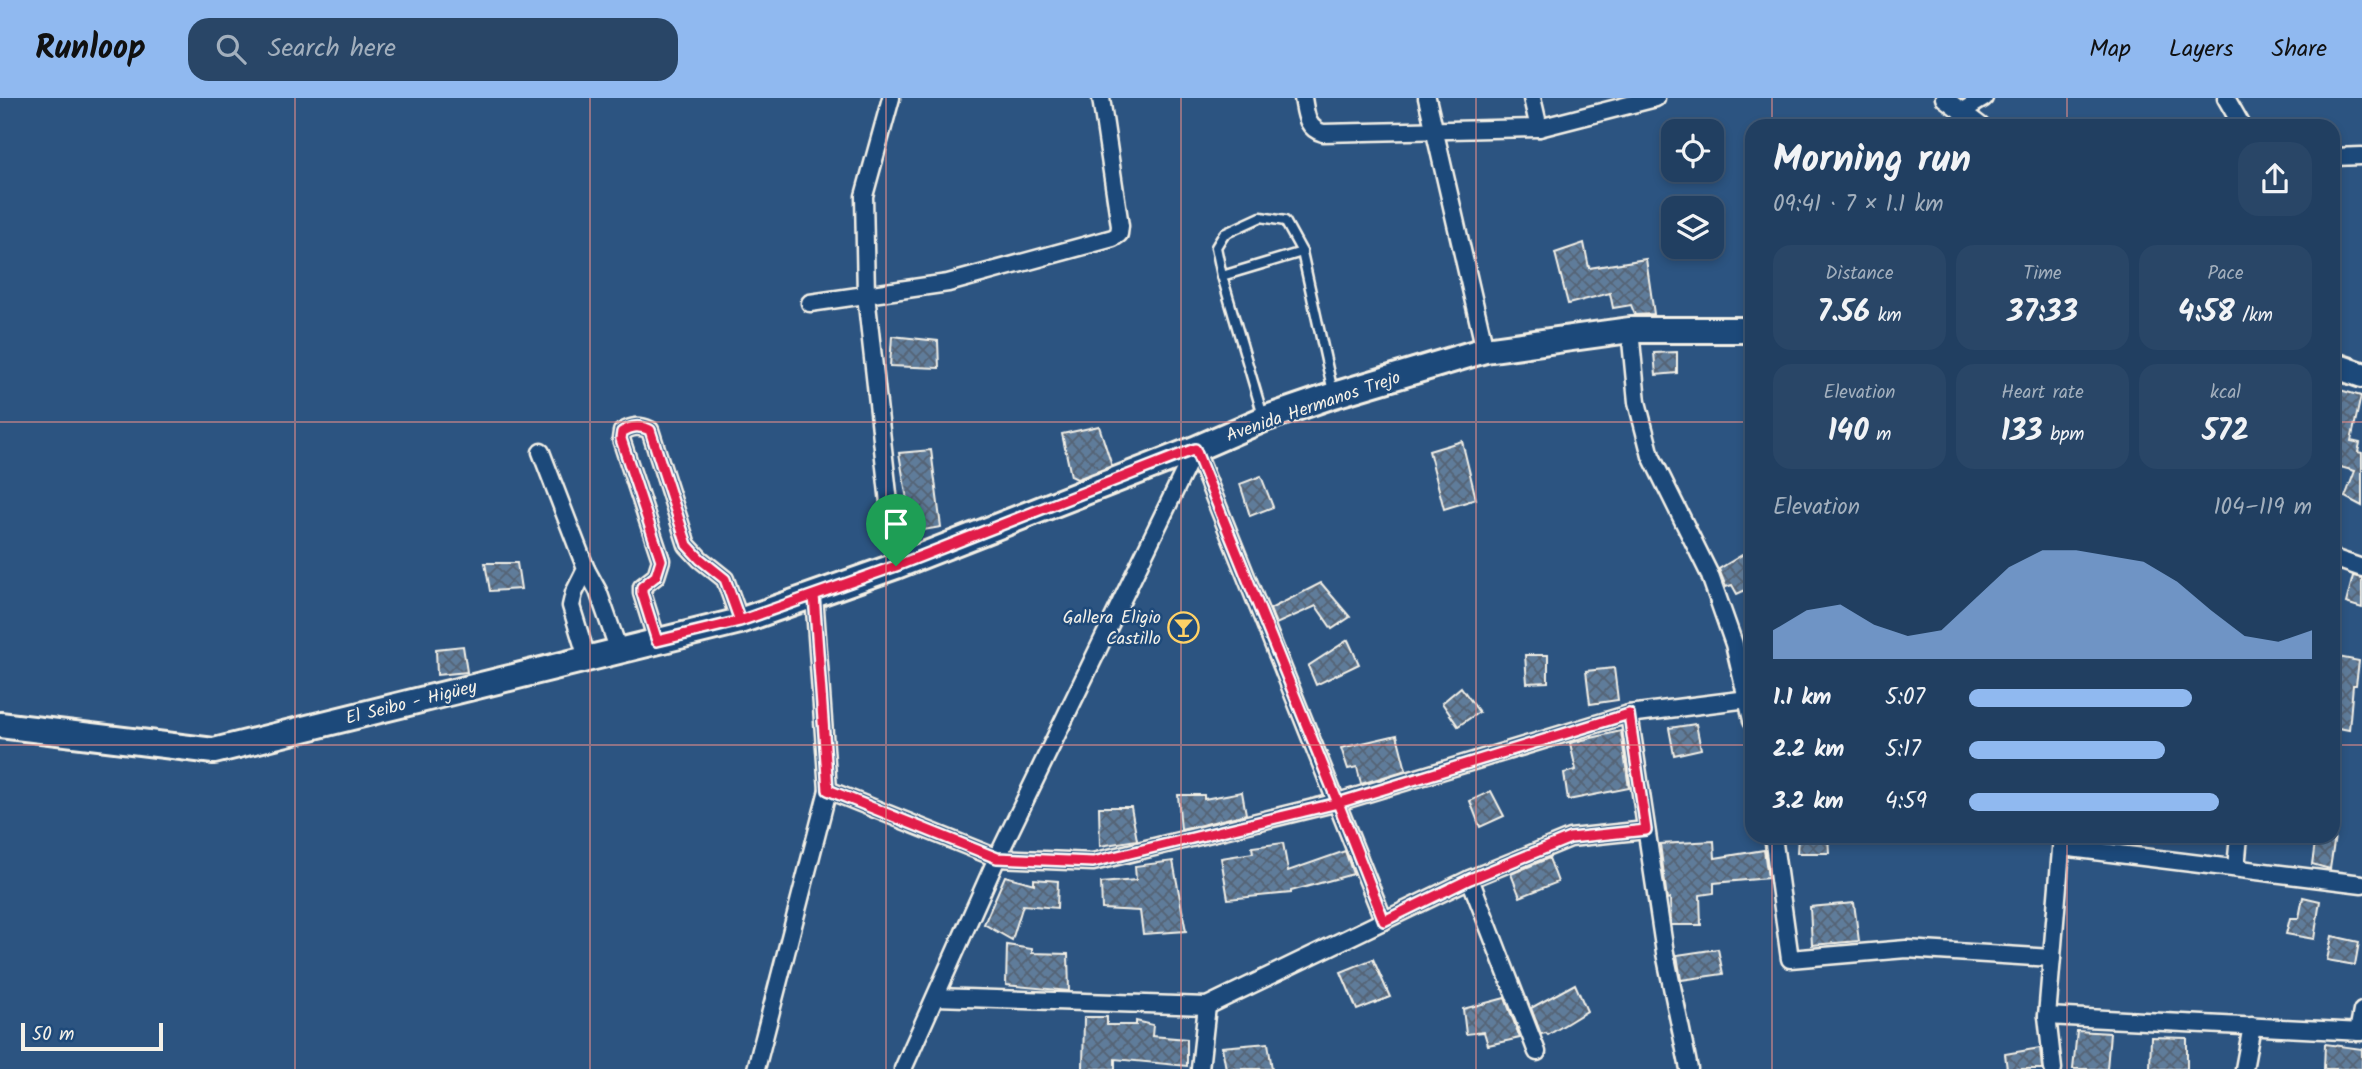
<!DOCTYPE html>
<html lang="en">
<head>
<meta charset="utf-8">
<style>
	:root { --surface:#213f61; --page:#294667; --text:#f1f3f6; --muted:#a2afbd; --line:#3e5876; --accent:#90b9f0 }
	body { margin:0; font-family:Kalam,sans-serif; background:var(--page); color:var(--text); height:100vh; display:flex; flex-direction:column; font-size:26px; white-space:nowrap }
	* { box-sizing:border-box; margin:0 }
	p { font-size:23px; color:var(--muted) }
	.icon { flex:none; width:38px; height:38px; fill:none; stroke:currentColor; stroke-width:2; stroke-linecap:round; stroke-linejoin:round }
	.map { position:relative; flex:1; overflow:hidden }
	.side { position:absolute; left:1745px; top:21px; width:595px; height:724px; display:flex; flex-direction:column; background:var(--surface); border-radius:21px; box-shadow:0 4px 10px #0003,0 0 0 2px var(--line) }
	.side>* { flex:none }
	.buttons { position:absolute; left:1661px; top:21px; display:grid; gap:14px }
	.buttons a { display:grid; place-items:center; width:63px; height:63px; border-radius:14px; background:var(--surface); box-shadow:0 4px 10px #0003,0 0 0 2px var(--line); font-size:35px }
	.scale { position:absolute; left:21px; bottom:18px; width:142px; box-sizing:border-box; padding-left:7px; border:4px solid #f4f1e8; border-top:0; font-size:19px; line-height:24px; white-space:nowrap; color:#f4f1e8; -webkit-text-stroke:5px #1f4a7a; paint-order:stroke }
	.pin { position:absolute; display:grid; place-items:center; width:60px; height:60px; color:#fff; margin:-72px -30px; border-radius:50% 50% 50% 0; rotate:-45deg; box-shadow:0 0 7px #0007 }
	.pin .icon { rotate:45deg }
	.round { display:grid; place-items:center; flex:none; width:74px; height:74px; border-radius:21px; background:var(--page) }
	.overview { display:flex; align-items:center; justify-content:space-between; height:119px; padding:0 28px }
	h1 { font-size:38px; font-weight:700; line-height:52px }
	.metrics { display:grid; grid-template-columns:repeat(3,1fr); gap:10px; height:119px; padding:7px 28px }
	.metrics div { display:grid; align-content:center; border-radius:18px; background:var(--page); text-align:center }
	.metrics b { font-size:30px; font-weight:700 }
	.metrics small { font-size:19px; font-weight:400 }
	.metrics p { font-size:19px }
	.chart { height:196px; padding:14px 28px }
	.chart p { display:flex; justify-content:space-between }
	.chart svg { width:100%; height:126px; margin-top:7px; fill:var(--accent); opacity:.7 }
	ul { padding:0 28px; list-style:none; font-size:23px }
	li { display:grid; grid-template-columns:112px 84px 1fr; align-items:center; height:52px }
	li i { height:18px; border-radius:9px; background:var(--accent) }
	header { display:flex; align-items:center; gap:42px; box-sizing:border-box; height:98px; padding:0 35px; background:var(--accent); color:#111 }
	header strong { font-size:33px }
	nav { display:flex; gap:38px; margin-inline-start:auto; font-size:24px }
	.search { width:490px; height:63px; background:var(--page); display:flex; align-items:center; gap:18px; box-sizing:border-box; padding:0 24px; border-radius:21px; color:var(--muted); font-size:26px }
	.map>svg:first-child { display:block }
	.building { fill:url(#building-cross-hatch); stroke:#f4f1e8; stroke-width:2 }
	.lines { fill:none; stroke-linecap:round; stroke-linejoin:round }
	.lane-casing { stroke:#f4f1e8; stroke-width:13 }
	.street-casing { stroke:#f4f1e8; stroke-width:21 }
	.primary-casing { stroke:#f4f1e8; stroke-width:30 }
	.lane { stroke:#1f4a7a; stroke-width:8 }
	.street { stroke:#1f4a7a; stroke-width:16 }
	.primary { stroke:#1f4a7a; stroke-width:24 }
	.route-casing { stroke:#fff; stroke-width:14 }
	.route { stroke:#e11d48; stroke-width:9 }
	.grid { fill:none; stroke:#e58c88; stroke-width:2; stroke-opacity:0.55 }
	.labels { text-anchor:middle; stroke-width:5; stroke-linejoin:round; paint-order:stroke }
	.street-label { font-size:18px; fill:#f4f1e8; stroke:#1f4a7a }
	.poi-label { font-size:18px; fill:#f4f1e8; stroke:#1f4a7a; text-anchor:end }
</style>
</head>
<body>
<header>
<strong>Runloop</strong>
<div class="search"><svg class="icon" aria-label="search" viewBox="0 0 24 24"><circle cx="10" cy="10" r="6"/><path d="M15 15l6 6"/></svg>Search here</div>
<nav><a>Map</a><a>Layers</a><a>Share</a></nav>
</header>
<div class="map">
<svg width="2362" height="971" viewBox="0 0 2362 971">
	<defs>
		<pattern id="building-cross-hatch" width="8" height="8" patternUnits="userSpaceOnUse" patternTransform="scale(1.75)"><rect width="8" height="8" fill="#5e7b9a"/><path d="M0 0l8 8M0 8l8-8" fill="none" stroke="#556474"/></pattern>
	</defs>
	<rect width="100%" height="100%" fill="#2c5481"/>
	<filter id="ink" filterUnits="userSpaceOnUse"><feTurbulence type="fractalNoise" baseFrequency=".0143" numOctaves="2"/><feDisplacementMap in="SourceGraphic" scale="14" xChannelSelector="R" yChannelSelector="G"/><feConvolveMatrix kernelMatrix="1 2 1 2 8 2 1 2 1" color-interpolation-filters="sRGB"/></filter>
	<g filter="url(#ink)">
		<!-- building -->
		<g class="building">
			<polygon points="1584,145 1589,170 1646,161 1654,216 1635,217 1631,207 1613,210 1610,195 1568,206 1555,155"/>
			<polygon points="892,238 938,243 939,270 890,268"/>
			<polygon points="1677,254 1677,275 1656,277 1654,255"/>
			<polygon points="2333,290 2361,298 2351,343 2360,345 2358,354 2362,355 2362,408 2345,399 2355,373 2333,367"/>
			<polygon points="1099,328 1112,368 1077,381 1071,378 1062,336"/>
			<polygon points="1462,343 1476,401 1444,411 1429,353"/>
			<polygon points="931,352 941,429 918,433 911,425 899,355"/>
			<polygon points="1261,378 1273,409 1250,418 1240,386"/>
			<polygon points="1752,451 1752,489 1737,496 1732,487 1726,489 1719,471"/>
			<polygon points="485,465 517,465 521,491 490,493"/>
			<polygon points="2353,478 2362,480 2362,510 2346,505"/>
			<polygon points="1321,485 1350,519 1332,531 1316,508 1276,526 1270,511"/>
			<polygon points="1348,542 1359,566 1316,587 1308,568"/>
			<polygon points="463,548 467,574 437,577 436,551"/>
			<polygon points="1525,557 1548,557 1548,584 1527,585"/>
			<polygon points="2333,558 2359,563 2356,587 2353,587 2349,632 2333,629"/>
			<polygon points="1614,570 1618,602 1590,606 1586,573"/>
			<polygon points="1461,589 1479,614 1458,628 1442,605"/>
			<polygon points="1696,626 1701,651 1674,657 1669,630"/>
			<polygon points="1621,633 1629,690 1568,702 1564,675 1576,672 1570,645"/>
			<polygon points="1397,637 1406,672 1361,686 1357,669 1348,671 1341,650"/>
			<polygon points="1491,693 1504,718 1480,729 1470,703"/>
			<polygon points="1242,694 1246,716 1181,732 1178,697 1204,697 1204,701"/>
			<polygon points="1099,709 1131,709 1137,742 1100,748"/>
			<polygon points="1798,738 1828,738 1829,755 1797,755"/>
			<polygon points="2316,738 2335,738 2330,771 2312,766"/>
			<polygon points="1714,743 1715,760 1764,752 1768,780 1714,785 1714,795 1700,797 1701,827 1671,827 1670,800 1667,801 1660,746"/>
			<polygon points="1283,745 1288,773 1345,753 1353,776 1291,793 1291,795 1228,801 1221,760 1253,755 1252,749"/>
			<polygon points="1549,760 1558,784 1520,799 1511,776"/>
			<polygon points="1173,763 1186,833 1143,836 1140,813 1102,811 1101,785 1136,782 1135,768"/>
			<polygon points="1005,778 1034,786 1034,781 1058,783 1057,810 1023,807 1012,842 984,826"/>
			<polygon points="2303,799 2320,803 2314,841 2286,836 2290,820 2299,820"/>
			<polygon points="1854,805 1859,843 1812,847 1810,809"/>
			<polygon points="2332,838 2359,844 2355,867 2327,862"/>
			<polygon points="1007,847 1032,851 1032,855 1068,856 1069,893 1006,887"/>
			<polygon points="1718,851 1723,876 1681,882 1677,857"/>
			<polygon points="1373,861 1390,899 1357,912 1341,874"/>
			<polygon points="1575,886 1587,913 1548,937 1546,935 1541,936 1531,910"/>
			<polygon points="1505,900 1520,940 1488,947 1484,934 1466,936 1463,911"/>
			<polygon points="1084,919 1107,919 1107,927 1136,927 1136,923 1153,927 1152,938 1187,941 1187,968 1115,961 1115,971 1083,971"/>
			<polygon points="2077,933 2110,935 2107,971 2073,971"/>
			<polygon points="2151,939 2187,940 2187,971 2150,971"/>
			<polygon points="1268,945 1272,971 1226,971 1222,949"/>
			<polygon points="2325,946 2362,951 2362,971 2324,971"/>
			<polygon points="2040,950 2042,971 2007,971 2005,956"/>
		</g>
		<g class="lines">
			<defs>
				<g id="lane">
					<polyline points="1222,178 1302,154"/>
					<polyline points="1263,318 1222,178 1216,149 1224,136 1261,119 1285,123 1302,154 1333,294"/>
				</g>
				<g id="street">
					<polyline points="891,0 864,98 866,197 896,468"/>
					<path d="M1303,0C1306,16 1306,30 1323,35L1539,30L1656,0"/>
					<polyline points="1427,0 1485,252"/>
					<polyline points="1532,0 1539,30"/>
					<polyline points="1944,0 1981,28"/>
					<polyline points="2226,0 2242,28"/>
					<polyline points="1961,14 1984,0"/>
					<polyline points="2333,59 2362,58"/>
					<polyline points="810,205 948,185 1113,140 1119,136 1120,128 1101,0"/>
					<polyline points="1630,232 1637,304 1651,358 1709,475 1734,546 1752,622"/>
					<polyline points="1195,351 1384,823"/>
					<polyline points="541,354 586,471 574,495 571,508 587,560"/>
					<polyline points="2333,460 2362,470"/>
					<polyline points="586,471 598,493 619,553"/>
					<path d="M657,543L642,495V489L656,478L661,462L621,341L622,334C632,328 639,327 650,332L687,447L700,461L725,481L740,523"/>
					<polyline points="1629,616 1665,855 1689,971"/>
					<polyline points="828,692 997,760 1093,764 1338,704 1629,616 1748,601"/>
					<polyline points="1773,738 1790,861 1906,851 2052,860"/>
					<polyline points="2062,749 2362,786"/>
					<polyline points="2236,770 2239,738"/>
					<polyline points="1470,781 1537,954"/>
					<polyline points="936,899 1207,908 1470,781 1570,740 1646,732"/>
					<polyline points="2047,918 2362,934"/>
					<polyline points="2358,934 2362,913"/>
					<polyline points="756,971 828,692 814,497"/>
					<polyline points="903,971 997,760 1195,351"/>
					<polyline points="1200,971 1207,908"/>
					<polyline points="2053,971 2047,918 2062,740"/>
					<polyline points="2244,971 2252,928"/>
				</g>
				<g id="primary">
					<polyline points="2333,267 2362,277"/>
					<polyline points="0,627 214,653 740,523 896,468 1195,351 1264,321 1334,297 1485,252 1630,232 1752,232"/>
				</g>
			</defs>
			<!-- lane casing -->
			<use href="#lane" class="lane-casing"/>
			<!-- street casing -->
			<use href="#street" class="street-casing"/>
			<!-- primary casing -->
			<use href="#primary" class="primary-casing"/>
			<!-- lane -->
			<use href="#lane" class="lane"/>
			<!-- street -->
			<use href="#street" class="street"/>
			<!-- primary -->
			<use href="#primary" class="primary"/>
		</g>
	</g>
	<g class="lines" filter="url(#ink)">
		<defs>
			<path id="route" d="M896,468L740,523L725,481L700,461L687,447L650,332C639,327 632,328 622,334L621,341L661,462L656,478L642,489V495L657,543L740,523L814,497L828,692L997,760L1093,764L1338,705L1384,823L1470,781L1570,740L1646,732L1629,616L1338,705L1195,351L896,468"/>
		</defs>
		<!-- route casing -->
		<use href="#route" class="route-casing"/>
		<!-- route -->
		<use href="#route" class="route"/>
	</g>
	<!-- grid -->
	<path class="grid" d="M295,0V971M590,0V971M886,0V971M1181,0V971M1476,0V971M1772,0V28M2067,0V28M0,324H1752M2333,324H2362M0,647H1752M2333,647H2362M1772,738V971M2067,738V971"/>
	<!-- icons -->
	<defs>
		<symbol id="bar-ring" viewBox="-11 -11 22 22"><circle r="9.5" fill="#1f4a7a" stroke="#ffd166" stroke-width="1.5"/><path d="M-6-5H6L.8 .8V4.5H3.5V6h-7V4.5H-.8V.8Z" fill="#ffd166"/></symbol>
	</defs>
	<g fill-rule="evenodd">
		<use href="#bar-ring" x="1166" y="512" width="35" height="35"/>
	</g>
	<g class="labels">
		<!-- street labels -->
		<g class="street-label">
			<text transform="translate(1313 308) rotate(-19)" y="6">Avenida Hermanos Trejo</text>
			<text transform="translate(411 604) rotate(-14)" y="6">El Seibo - Higüey</text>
		</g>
		<!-- poi labels -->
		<g class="poi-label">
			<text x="1161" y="525">Gallera Eligio<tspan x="1161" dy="21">Castillo</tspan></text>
		</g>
	</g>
</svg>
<div class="buttons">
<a><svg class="icon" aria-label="locate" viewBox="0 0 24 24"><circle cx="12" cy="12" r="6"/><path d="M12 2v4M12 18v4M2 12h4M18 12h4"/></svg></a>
<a><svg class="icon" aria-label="layers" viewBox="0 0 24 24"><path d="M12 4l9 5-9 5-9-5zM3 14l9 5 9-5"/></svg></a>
</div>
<div class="scale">50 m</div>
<div class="pin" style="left:896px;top:468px;background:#1e9e55"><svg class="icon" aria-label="arrive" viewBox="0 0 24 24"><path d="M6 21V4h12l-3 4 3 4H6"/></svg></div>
<section class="side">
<div class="overview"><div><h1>Morning run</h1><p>09:41 · 7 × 1.1 km</p></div><a class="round"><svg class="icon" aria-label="share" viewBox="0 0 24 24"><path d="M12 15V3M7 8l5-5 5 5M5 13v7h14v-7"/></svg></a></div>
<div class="metrics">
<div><p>Distance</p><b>7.56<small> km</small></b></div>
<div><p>Time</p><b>37:33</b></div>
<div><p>Pace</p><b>4:58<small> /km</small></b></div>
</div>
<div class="metrics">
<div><p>Elevation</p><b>140<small> m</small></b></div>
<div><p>Heart rate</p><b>133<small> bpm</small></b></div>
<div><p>kcal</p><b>572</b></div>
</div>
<div class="chart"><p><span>Elevation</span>104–119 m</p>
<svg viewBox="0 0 160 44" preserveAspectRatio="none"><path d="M0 44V34L10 27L20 25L30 32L40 36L50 34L60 23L70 12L80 6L90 6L100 8L110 10L120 17L130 27L140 36L150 38L160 34V44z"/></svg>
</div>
<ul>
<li><b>1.1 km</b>5:07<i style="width:65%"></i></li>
<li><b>2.2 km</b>5:17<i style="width:57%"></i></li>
<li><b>3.2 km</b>4:59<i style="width:73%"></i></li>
</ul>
</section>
</div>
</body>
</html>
